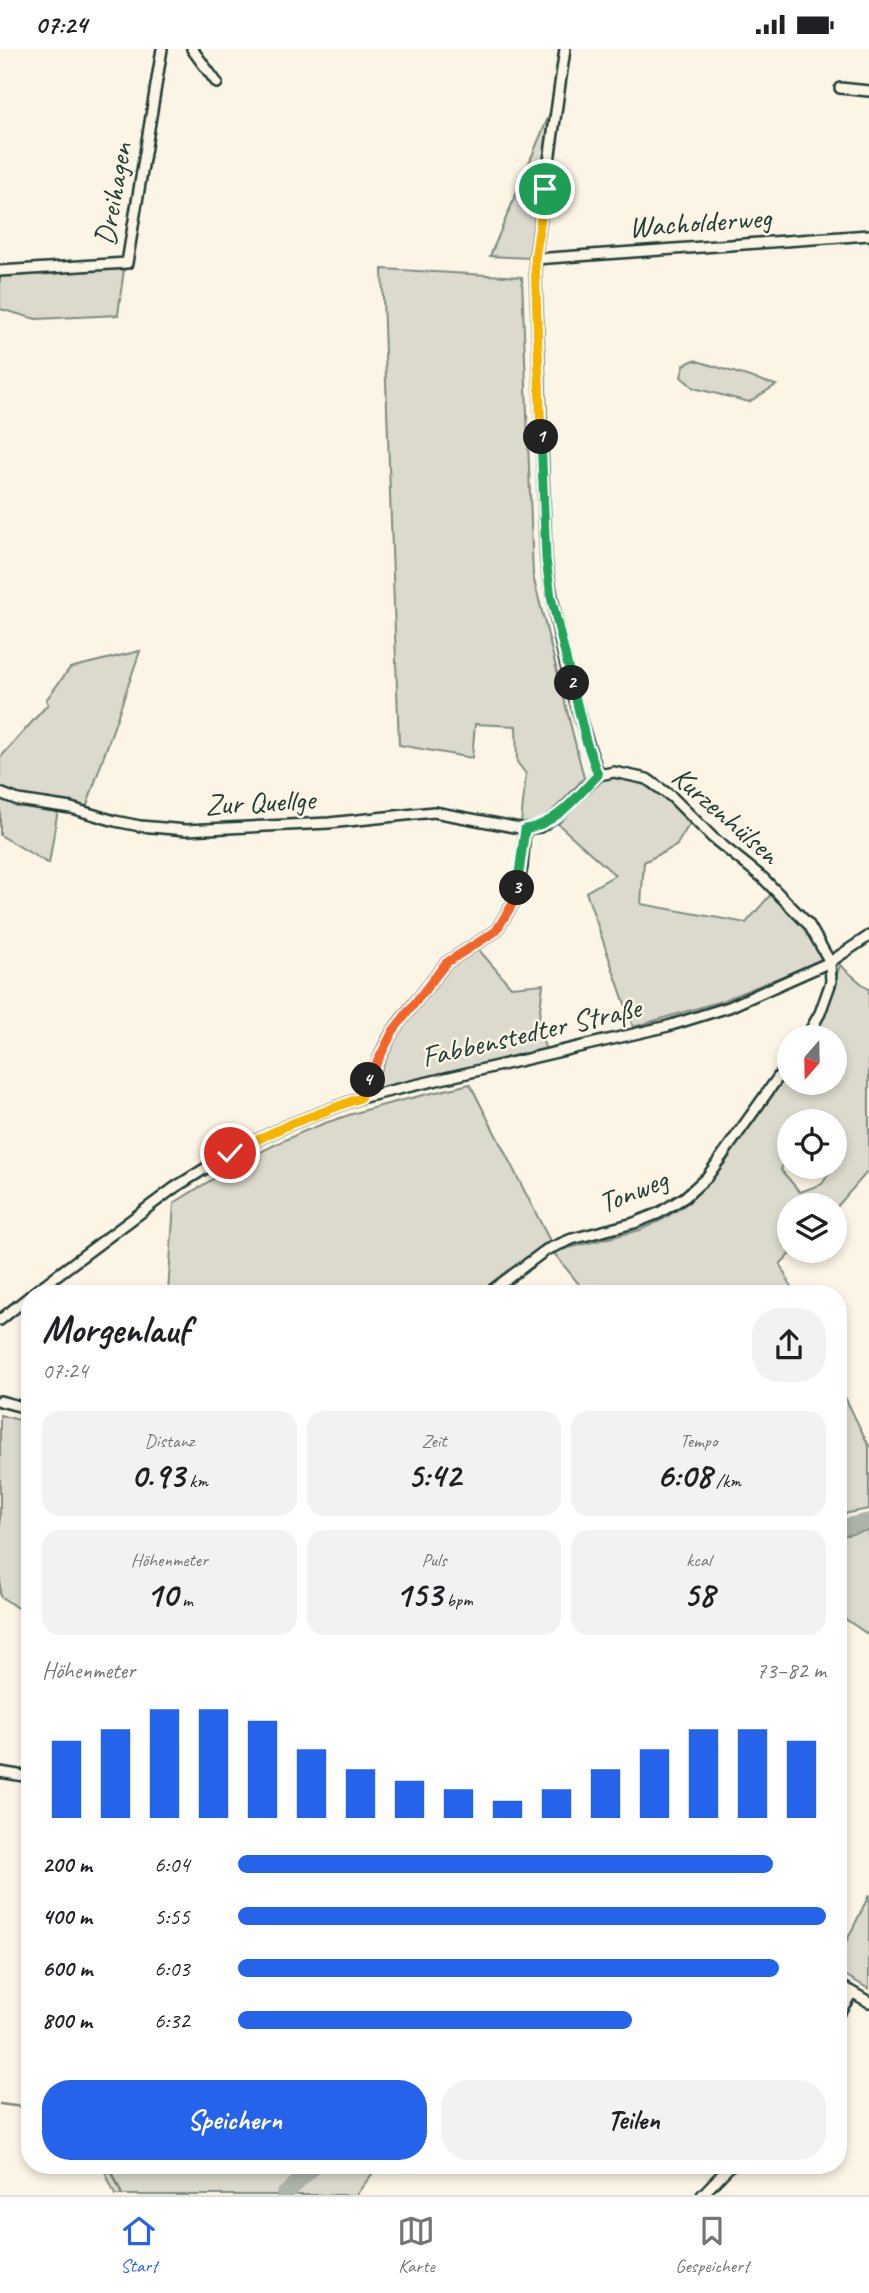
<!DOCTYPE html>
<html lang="de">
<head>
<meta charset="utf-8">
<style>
	:root { --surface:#fff; --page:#f2f2f2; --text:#202124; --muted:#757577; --line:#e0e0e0; --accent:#2563eb }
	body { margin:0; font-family:Caveat,sans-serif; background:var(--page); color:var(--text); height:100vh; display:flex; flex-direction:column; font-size:26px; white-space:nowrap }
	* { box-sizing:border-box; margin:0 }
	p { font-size:23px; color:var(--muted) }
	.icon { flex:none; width:38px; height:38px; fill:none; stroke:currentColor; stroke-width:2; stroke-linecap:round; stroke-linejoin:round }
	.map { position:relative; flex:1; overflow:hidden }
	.panel { position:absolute; left:21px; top:1236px; width:826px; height:889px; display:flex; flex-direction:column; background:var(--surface); border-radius:28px; box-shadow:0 4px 10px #0003 }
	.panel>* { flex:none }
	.needle { width:46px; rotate:200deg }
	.buttons { position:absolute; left:777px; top:976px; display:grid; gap:14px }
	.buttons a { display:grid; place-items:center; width:70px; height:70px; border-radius:50%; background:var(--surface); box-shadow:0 4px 10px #0003; font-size:35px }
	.pin { position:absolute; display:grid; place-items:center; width:60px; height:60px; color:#fff; margin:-30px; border:4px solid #fff; border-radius:50%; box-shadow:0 2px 7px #0007 }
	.km { position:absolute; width:35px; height:35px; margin:-18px; border-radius:50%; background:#222; color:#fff; font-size:19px; line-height:35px; text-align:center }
	.round { display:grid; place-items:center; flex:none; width:74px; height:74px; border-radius:28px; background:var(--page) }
	.headline { display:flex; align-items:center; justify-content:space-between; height:119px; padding:0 21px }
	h1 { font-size:38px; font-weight:700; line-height:52px }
	.figures { display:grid; grid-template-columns:repeat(3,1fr); gap:10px; height:119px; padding:7px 21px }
	.figures div { display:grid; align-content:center; border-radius:18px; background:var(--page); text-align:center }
	.figures b { font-size:35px; font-weight:700 }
	.figures small { font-size:19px; font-weight:400 }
	.figures p { font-size:19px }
	.chart { height:196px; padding:14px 21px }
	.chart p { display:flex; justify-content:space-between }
	.chart svg { width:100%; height:126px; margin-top:7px; stroke:var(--accent); stroke-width:6 }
	.action { display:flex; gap:14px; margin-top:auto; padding:14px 21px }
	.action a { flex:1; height:80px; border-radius:28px; background:var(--accent); color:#fff; font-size:28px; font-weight:700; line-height:80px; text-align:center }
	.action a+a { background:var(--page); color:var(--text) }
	ul { padding:0 21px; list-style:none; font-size:23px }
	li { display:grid; grid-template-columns:112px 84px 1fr; align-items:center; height:52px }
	li i { height:18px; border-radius:9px; background:var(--accent) }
	.status { display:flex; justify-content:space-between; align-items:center; height:49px; padding:0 35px; background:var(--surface); direction:ltr }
	.status svg { height:19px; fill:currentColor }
	.dock { display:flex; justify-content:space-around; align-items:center; height:98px; border-top:2px solid var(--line); background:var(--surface); font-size:19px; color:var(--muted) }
	.dock a { display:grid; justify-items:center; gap:4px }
	.dock .on { color:var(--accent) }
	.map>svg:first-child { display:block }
	.green { fill:#dcdacc; stroke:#7e8c80; stroke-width:2; fill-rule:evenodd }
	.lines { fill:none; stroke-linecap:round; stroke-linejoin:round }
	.stream { stroke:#758479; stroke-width:2.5 }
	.river { stroke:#aeb3a7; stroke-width:16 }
	.minor-casing { stroke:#1f3d34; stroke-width:14 }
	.minor { stroke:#fcf5e5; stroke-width:9 }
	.split-1-casing { stroke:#fff; stroke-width:14 }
	.split-2-casing { stroke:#fff; stroke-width:14 }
	.split-3-casing { stroke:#fff; stroke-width:14 }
	.split-4-casing { stroke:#fff; stroke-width:14 }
	.split-5-casing { stroke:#fff; stroke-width:14 }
	.split-1 { stroke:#f5b400; stroke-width:9 }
	.split-2 { stroke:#22a559; stroke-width:9 }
	.split-3 { stroke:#22a559; stroke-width:9 }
	.split-4 { stroke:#f0652b; stroke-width:9 }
	.split-5 { stroke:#f5b400; stroke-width:9 }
	.labels { text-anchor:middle; stroke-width:5; stroke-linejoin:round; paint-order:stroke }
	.street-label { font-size:30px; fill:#1f3d34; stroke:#fcf5e5 }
</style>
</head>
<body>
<div class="status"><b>07:24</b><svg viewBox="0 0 49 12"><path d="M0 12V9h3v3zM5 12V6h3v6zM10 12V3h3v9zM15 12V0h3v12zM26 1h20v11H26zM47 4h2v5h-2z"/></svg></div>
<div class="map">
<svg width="869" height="2146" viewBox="0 0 869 2146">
	<rect width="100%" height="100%" fill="#fcf5e5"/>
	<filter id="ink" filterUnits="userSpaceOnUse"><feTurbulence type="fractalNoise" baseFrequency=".0143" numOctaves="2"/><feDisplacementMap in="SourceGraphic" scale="14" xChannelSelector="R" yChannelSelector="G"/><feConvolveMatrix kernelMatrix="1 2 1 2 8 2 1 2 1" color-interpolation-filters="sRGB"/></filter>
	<g filter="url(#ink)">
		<!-- green -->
		<g class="green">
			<polygon points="550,64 529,209 490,207"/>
			<polygon points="124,220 118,266 36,270 0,260 0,226"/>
			<path d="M382,220L522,228L533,527L584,729C565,749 550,773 521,774L526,725L517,713L516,677L475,675L472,709L399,696Z"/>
			<polygon points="694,311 776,336 749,353 694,339 681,328 684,316"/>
			<polygon points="140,602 86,759 25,748 0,738 0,709 48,655 46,651 70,619"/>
			<path d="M614,727C654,735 662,746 690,774L676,797L644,813L641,855L746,874L772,844L806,880L824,910L722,952L633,978L586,843L615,826L558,775L602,731Z"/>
			<polygon points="0,748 58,760 49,815 0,786"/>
			<path d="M472,893L511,938L543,935L538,978L546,1001L368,1042L361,1035C370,1016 377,994 389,977C413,943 439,916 472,893Z"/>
			<path d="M840,916L869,941V1121L835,1160V1157H789V1202H793L780,1215L794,1244H586L553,1203L640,1181L664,1170L689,1153L726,1113L745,1081L789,1020V1034H835V989H811L824,966ZM803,1062L835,1073L844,1101L822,1135L800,1143L781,1121L789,1098V1073H799Z"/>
			<path d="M470,1035L550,1192L479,1244H168L174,1154C228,1120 284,1086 346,1067C386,1054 429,1045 470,1035Z"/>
			<polygon points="838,1334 869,1397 869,1460 838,1466"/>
			<polygon points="0,1366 30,1374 30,1568 0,1547"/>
			<polygon points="869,1481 869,1586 838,1565 838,1488"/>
			<polygon points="869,1846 869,1940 838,1922 838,1910"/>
			<polygon points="102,2116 379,2116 356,2146 115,2146"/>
		</g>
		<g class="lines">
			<!-- stream -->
			<g class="stream">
				<polyline points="0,2055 30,2059"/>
				<polyline points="109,2116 122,2146"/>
			</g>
			<!-- river -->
			<g class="river">
				<polyline points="838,1479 869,1472"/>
				<polyline points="284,2146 316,2116"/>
			</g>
			<defs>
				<g id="minor">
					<polyline points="192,0 217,34"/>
					<path d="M565,0L535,210L546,510C556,581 574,658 599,726"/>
					<polyline points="840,39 869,42"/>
					<polyline points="535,210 869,186"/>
					<polyline points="0,222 127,214 162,0"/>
					<polyline points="0,744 18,751 71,759 115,772 140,777 186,781 329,774 434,763 525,780"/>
					<polyline points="360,1049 393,982 446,914 496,882 515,851 522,818 525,780 540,778 555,768 599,726 614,723 647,730 672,748 713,789 763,829 809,876 830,913 831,933 820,964 806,989"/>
					<polyline points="33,1244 174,1139 230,1104 288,1076 360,1049 668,977 729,958 830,913 869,887"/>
					<polyline points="488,1244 546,1201 572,1190 634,1174 659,1164 685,1148 707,1128 789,1013"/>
					<polyline points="0,1271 30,1247"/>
					<polyline points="0,1352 30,1360"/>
					<polyline points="0,1723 30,1728"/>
					<polyline points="838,1935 869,1953"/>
					<polyline points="838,1965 852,1944"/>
					<polyline points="702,2146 731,2116"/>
				</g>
			</defs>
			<!-- minor casing -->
			<use href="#minor" class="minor-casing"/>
			<!-- minor -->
			<use href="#minor" class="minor"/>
		</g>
	</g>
	<g class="lines" filter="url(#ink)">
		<defs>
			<polyline id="split-1" points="541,388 535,210 545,140"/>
			<polyline id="split-2" points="541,388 546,510 551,548 572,634"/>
			<path id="split-3" d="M517,839L525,780C557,775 576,748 598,726L586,692L572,634"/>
			<polyline id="split-4" points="368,1031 393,982 446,914 496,882 515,851 517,839"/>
			<polyline id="split-5" points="230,1104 288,1076 360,1049 368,1031"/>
		</defs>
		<!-- split-1 casing -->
		<use href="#split-1" class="split-1-casing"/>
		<!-- split-2 casing -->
		<use href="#split-2" class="split-2-casing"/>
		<!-- split-3 casing -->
		<use href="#split-3" class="split-3-casing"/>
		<!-- split-4 casing -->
		<use href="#split-4" class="split-4-casing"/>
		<!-- split-5 casing -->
		<use href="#split-5" class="split-5-casing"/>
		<!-- split-1 -->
		<use href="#split-1" class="split-1"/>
		<!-- split-2 -->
		<use href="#split-2" class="split-2"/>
		<!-- split-3 -->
		<use href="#split-3" class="split-3"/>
		<!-- split-4 -->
		<use href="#split-4" class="split-4"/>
		<!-- split-5 -->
		<use href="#split-5" class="split-5"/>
	</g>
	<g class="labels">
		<!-- street labels -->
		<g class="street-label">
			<text transform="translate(113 145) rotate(-80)" y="10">Dreihagen</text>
			<text transform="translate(700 173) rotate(-4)" y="10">Wacholderweg</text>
			<text transform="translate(260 753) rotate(-3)" y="10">Zur Quellge</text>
			<text transform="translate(726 766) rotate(41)" y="10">Kurzenhülsen</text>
			<text transform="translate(531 983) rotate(-13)" y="10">Fabbenstedter Straße</text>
			<text transform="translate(633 1142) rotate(-22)" y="10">Tonweg</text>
		</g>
	</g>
</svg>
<div class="buttons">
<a><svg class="needle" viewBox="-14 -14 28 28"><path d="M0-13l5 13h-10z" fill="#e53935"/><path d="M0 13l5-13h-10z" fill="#757577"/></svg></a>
<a><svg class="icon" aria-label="locate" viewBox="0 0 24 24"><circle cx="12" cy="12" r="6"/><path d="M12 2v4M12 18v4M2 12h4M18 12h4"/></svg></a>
<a><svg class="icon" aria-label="layers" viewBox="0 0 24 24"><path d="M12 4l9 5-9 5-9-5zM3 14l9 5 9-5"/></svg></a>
</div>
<div class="pin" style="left:545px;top:140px;background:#1e9e55"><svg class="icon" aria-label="arrive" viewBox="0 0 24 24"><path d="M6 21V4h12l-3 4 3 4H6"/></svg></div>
<div class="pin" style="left:230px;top:1104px;background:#d93025"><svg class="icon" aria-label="check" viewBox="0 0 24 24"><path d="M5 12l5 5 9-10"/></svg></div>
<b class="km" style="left:541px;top:388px">1</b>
<b class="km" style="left:572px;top:634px">2</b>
<b class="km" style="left:517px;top:839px">3</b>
<b class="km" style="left:368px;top:1031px">4</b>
<section class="panel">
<div class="headline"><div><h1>Morgenlauf</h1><p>07:24</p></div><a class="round"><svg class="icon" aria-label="share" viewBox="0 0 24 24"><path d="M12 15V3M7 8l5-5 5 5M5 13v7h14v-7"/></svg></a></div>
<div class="figures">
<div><p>Distanz</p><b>0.93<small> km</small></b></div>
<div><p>Zeit</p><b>5:42</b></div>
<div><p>Tempo</p><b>6:08<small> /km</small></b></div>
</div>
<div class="figures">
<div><p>Höhenmeter</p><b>10<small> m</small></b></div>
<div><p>Puls</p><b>153<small> bpm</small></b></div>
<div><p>kcal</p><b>58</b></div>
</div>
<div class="chart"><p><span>Höhenmeter</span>73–82 m</p>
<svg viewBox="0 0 160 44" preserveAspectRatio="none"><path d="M5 44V17M15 44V13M25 44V6M35 44V6M45 44V10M55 44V20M65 44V27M75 44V31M85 44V34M95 44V38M105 44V34M115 44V27M125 44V20M135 44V13M145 44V13M155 44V17"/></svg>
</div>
<ul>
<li><b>200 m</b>6:04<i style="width:91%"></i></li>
<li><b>400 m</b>5:55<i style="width:100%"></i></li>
<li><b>600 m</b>6:03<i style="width:92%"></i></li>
<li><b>800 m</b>6:32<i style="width:67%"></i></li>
</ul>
<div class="action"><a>Speichern</a><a>Teilen</a></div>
</section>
</div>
<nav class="dock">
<a class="on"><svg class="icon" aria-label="home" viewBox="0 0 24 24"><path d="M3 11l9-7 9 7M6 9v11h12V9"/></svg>Start</a>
<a><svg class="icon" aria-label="map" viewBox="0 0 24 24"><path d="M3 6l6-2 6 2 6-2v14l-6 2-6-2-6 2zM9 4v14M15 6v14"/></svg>Karte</a>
<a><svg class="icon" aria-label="saved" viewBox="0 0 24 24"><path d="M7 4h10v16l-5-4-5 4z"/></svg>Gespeichert</a>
</nav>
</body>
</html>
